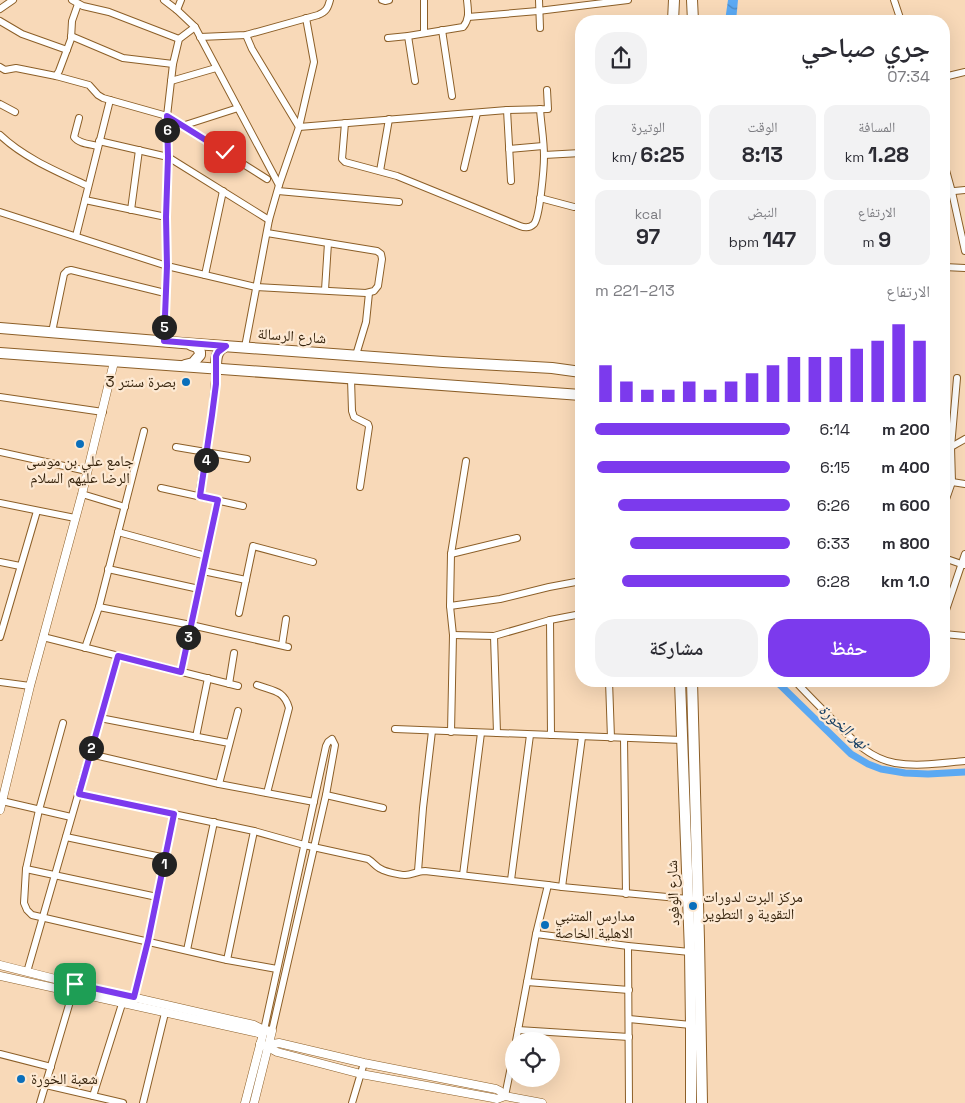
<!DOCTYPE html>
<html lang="ar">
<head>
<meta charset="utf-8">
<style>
	:root { --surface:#fff; --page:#f2f2f3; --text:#2b2b33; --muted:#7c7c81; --accent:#7c3aed }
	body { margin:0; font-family:"Space Grotesk","Noto Naskh Arabic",sans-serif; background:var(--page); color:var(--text); direction:rtl; height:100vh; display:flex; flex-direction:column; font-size:19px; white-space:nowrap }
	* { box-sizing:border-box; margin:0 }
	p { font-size:16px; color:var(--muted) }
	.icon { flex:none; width:28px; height:28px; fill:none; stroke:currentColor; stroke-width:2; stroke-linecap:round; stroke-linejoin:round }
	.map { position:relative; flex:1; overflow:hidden; direction:ltr }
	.details { position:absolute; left:575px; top:15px; width:375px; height:672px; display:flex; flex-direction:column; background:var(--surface); border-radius:20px; box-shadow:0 5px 20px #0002; direction:rtl }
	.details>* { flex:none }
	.buttons { position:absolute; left:505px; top:1032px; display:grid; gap:10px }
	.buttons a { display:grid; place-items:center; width:55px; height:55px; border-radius:50%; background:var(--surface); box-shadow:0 5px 20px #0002; font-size:25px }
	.pin { position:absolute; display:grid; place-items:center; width:42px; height:42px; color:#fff; margin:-21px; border-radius:10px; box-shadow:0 2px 8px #0006 }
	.km { position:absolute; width:25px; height:25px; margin:-12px; border-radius:50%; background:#222; color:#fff; font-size:14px; line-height:25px; text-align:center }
	.round { display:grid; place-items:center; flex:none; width:52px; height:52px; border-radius:20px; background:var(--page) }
	.overview { display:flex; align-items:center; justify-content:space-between; height:85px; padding:0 20px }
	h1 { font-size:28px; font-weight:600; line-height:38px }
	.metrics { display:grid; grid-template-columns:repeat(3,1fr); gap:8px; height:85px; padding:5px 20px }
	.metrics div { display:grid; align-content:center; border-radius:12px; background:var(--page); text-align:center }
	.metrics b { font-size:21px; font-weight:600 }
	.metrics small { font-size:14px; font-weight:400 }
	.metrics p { font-size:14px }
	.chart { height:140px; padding:10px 20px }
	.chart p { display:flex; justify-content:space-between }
	.chart svg { width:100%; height:90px; margin-top:5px; stroke:var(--accent); stroke-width:6 }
	.button { display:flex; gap:10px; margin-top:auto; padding:10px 20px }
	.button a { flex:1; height:58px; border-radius:20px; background:var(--accent); color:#fff; font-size:20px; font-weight:600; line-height:58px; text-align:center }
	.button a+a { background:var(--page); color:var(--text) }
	ul { padding:0 20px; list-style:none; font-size:16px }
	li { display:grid; grid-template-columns:80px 60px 1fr; align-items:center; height:38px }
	li i { height:12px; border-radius:6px; background:var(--accent) }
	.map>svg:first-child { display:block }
	.water { fill:url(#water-waves) }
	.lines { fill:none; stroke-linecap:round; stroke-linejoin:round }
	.canal { stroke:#5ba9f3; stroke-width:7 }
	.minor-casing { stroke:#8c5f28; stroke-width:8 }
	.tertiary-casing { stroke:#8c5f28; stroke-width:9 }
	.primary-casing { stroke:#8c5f28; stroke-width:12 }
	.minor { stroke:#fff; stroke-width:6 }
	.tertiary { stroke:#fff; stroke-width:8 }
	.primary { stroke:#fff; stroke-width:10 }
	.route-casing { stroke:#fff; stroke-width:10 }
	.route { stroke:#7c3aed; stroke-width:6 }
	.poi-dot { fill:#0a6fbb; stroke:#fde9d3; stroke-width:2 }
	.labels { text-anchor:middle; stroke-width:4.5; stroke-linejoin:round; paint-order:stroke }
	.street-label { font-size:15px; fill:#37240d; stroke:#fde9d3 }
	.poi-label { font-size:15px; fill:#37240d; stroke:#fde9d3; text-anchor:start }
	.water-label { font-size:16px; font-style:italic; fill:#153e63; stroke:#fde9d3 }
</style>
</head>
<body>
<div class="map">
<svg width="965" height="1103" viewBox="0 0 965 1103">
	<defs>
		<pattern id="water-waves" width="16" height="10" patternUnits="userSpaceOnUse" patternTransform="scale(1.25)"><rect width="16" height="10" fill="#5ba9f3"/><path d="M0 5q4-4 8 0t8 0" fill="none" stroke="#4c89c3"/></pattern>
	</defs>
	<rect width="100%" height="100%" fill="#f8d9b8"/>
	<!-- water -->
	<polygon class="water" points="728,0 738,0 736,21 725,21"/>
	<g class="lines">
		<!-- canal -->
		<polyline class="canal" points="776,681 851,754 868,764 881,769 905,773 928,774 965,772"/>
		<defs>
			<g id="minor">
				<polyline points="72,0 83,6 109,12 179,39"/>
				<polyline points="164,0 177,10 195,27 279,185"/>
				<polyline points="382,0 385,1 389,0"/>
				<polyline points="424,0 424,33"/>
				<polyline points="539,0 540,28"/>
				<polyline points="894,0 901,21"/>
				<polyline points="0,9 13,0"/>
				<polyline points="177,10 181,0"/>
				<polyline points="468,17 538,11 628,0"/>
				<polyline points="0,21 22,34 67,50"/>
				<polyline points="442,30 452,96"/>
				<polyline points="246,35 252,49 299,127 507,110 548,109 547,90"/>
				<polyline points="71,36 123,58 173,64"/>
				<polyline points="408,36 415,81"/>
				<path d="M200,37L246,35L318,15C326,12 328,8 330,0"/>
				<path d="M388,38L408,36L463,27C470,19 468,10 467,0"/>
				<polyline points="0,67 5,70 16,68 56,76 89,85 98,95 103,98 167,116 267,179"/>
				<polyline points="56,76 59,71 71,39 72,21 78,4"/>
				<polyline points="944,77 965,72"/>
				<polyline points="171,81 216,68"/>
				<polyline points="0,104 15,112"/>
				<polyline points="507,110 511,181"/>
				<path d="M79,118L74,137C79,144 90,144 98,146"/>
				<path d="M345,123L342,159L345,162L397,176L520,226C525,228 530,228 534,224C540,217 544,167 544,156C544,140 541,124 540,109"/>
				<polyline points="182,126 238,108"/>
				<path d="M0,135C24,158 58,172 88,186"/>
				<polyline points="99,141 168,157 269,220"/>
				<polyline points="509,149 543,146"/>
				<polyline points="544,155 581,153"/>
				<polyline points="944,163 952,192 965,251"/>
				<polyline points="464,168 477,113"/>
				<polyline points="380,171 389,119"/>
				<polyline points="278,191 399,202"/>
				<polyline points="944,192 965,190"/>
				<polyline points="540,198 574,207"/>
				<polyline points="85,200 166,217"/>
				<polyline points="131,210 139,150"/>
				<polyline points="0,212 167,266 256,287 366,293 374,291 378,286 382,259 381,254 377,251 267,233"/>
				<polyline points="76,236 110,100"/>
				<polyline points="944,267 965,268"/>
				<polyline points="205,275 223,191"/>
				<polyline points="325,290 328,243"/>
				<polyline points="52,332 64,274 67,271 71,270 165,293"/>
				<polyline points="164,341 167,266 166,217 168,157 167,116 173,64 179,39 195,27"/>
				<polyline points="245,347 269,220 279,185 299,127 314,62 306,18"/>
				<polyline points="356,355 366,322 369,293"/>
				<polyline points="351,379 352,411 354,417 368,424 369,427 360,487"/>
				<polyline points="0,397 103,412"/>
				<polyline points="176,447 247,459"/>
				<polyline points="944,449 951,447 965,439"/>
				<polyline points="0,452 87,471"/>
				<polyline points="952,482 965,484"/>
				<polyline points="161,488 243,506"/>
				<polyline points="82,494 125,507"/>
				<polyline points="199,496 212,415 216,369"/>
				<polyline points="0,503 75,518"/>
				<polyline points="944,505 952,482 951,447 957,378"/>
				<polyline points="118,532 206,556"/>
				<polyline points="451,554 517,538"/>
				<polyline points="944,558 964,565"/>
				<polyline points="0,562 20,566"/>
				<polyline points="108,569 199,589"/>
				<polyline points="203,571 246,580"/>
				<polyline points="450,606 500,599 549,587 581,581"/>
				<polyline points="99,607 191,625 288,647"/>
				<polyline points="239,613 253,546 313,562"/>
				<polyline points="944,616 965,554"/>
				<polyline points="550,620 551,735"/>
				<polyline points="944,634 965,636"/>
				<polyline points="453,635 494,636 550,620 581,614"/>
				<polyline points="494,636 497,733"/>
				<polyline points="0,637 37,511"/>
				<polyline points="43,637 238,686"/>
				<polyline points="282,645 286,619"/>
				<polyline points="85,648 99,607 144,431"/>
				<polyline points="181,672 218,500"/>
				<polyline points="609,681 611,738"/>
				<path d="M795,681C807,694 820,707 833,720C851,738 868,758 895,763C918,767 942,763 965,761"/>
				<polyline points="0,682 30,686"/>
				<polyline points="229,684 234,653"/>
				<path d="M257,685C273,691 284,690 289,708L267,793"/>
				<polyline points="100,718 229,743"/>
				<polyline points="63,723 39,810 26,869 24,903 27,910 32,915 227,960 277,969"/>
				<polyline points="395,729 682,740"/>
				<polyline points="451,732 453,635 450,606 451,554 466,461"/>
				<polyline points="196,737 208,678"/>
				<polyline points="624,738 626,894"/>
				<polyline points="90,754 219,784 314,802"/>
				<polyline points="219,784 238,711"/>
				<path d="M79,794L254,831L304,845L368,859C373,862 376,867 381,869C386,872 400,875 405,875C412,875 417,871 425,871L548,885L562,887L688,899"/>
				<polyline points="326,795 383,808"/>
				<polyline points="2,801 71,817"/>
				<polyline points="66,837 166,858"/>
				<polyline points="26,869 157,897"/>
				<polyline points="418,871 423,808 432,731"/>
				<polyline points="463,875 481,733"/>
				<polyline points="511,880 530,735"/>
				<polyline points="562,887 582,737"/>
				<polyline points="536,934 628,946 690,952"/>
				<polyline points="628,946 629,1103"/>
				<polyline points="187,950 214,822"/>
				<polyline points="227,960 254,831"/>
				<polyline points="27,972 118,656"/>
				<polyline points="527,982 629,990"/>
				<polyline points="134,997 148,941 174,814"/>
				<polyline points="629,1019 691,1025"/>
				<polyline points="264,1030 326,746 328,742 332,739 335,745 326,795 272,1031"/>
				<polyline points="518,1030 629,1037"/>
				<polyline points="516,1041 536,934 548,885"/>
				<polyline points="0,1054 51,1067"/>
				<polyline points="46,1085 123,1103"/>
				<polyline points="93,1096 122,1004"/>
				<polyline points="505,1096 514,1052"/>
				<polyline points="40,1103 74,988"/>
				<polyline points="143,1103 165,1013"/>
				<polyline points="352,1103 364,1063"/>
			</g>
			<g id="tertiary">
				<polyline points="0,810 30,686 82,494 114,362"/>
				<polyline points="0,965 75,984 254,1025 264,1030 272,1031 254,1103"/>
				<polyline points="0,976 254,1032 258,1033 264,1030"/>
				<polyline points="260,1044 268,1047 277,1052 361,1074 493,1098 497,1099 505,1096 542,1103"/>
				<polyline points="268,1047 272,1044 279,1043 364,1063 496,1089 500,1091 505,1096"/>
				<polyline points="245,1103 264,1030"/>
			</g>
			<g id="primary">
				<polyline points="692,0 693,21"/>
				<polyline points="673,21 674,0"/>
				<polyline points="0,328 182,343 443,362 552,368 581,372"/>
				<polyline points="0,353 581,395"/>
				<polyline points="185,365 193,363 200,355 200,352 197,347 191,345"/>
				<path d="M216,369C216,358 216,351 226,346"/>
				<polyline points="680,681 690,952 691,1025 691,1103"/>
				<polyline points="692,681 699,940 702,1103"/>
			</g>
		</defs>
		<!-- minor casing -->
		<use href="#minor" class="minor-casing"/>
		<!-- tertiary casing -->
		<use href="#tertiary" class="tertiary-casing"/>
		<!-- primary casing -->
		<use href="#primary" class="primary-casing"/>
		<!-- minor -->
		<use href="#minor" class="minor"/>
		<!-- tertiary -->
		<use href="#tertiary" class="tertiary"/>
		<!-- primary -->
		<use href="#primary" class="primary"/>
	</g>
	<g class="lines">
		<defs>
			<polyline id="route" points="75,984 134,997 148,941 174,814 79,794 118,656 181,672 218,500 200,496 212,415 216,384 216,356 218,352 226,346 164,341 167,266 166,217 168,157 167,116 225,152"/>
		</defs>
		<!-- route casing -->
		<use href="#route" class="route-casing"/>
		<!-- route -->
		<use href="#route" class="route"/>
	</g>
	<!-- markers -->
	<g class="poi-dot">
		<circle cx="186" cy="382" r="5"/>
		<circle cx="80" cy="444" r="5"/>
		<circle cx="693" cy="906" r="5"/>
		<circle cx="545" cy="925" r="5"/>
		<circle cx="21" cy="1079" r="5"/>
	</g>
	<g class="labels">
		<!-- street labels -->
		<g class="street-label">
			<text transform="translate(292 336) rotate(4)" y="5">شارع الرسالة</text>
			<text transform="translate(673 893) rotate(-92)" y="5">شارع الوفود</text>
		</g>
		<!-- poi labels -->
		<g class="poi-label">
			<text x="176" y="387" text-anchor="end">بصرة سنتر 3</text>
			<text x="80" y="466" text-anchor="middle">جامع علي بن موسى<tspan x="80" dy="17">الرضا عليهم السلام</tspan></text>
			<text x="703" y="902">مركز البرت لدورات<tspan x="703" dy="17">التقوية و التطوير</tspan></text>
			<text x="555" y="921">مدارس المتنبي<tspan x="555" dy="17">الاهلية الخاصة</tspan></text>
			<text x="31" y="1084">شعبة الخورة</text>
		</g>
		<!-- water labels -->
		<g class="water-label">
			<text transform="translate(844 726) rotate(41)" y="6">نهر الخورة</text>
		</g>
	</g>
</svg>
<div class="buttons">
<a><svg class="icon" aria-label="locate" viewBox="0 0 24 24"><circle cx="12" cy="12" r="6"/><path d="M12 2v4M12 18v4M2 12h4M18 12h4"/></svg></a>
</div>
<div class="pin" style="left:75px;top:984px;background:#1e9e55"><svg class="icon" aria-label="arrive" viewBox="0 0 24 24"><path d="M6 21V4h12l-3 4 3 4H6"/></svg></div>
<div class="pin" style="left:225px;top:152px;background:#d93025"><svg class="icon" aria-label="check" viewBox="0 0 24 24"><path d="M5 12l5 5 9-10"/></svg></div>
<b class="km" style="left:164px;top:864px">1</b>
<b class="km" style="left:91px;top:748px">2</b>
<b class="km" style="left:188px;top:637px">3</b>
<b class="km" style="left:206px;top:460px">4</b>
<b class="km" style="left:164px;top:327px">5</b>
<b class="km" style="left:167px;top:130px">6</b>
<section class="details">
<div class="overview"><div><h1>جري صباحي</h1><p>07:34</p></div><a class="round"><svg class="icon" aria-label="share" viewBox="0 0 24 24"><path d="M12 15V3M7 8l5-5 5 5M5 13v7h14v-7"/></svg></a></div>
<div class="metrics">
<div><p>المسافة</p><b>1.28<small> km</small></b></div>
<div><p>الوقت</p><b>8:13</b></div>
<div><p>الوتيرة</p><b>6:25<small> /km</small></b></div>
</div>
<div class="metrics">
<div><p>الارتفاع</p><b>9<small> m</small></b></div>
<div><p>النبض</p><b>147<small> bpm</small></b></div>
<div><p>kcal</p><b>97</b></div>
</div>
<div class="chart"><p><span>الارتفاع</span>213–221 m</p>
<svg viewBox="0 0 160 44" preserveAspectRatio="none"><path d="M5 44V26M15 44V34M25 44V38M35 44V38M45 44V34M55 44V38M65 44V34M75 44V30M85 44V26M95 44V22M105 44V22M115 44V22M125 44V18M135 44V14M145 44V6M155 44V14"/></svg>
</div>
<ul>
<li><b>200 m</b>6:14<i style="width:100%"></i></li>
<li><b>400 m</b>6:15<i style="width:99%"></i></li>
<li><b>600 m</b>6:26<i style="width:88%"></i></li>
<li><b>800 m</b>6:33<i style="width:82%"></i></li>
<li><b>1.0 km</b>6:28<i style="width:86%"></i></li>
</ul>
<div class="button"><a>حفظ</a><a>مشاركة</a></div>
</section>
</div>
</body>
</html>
